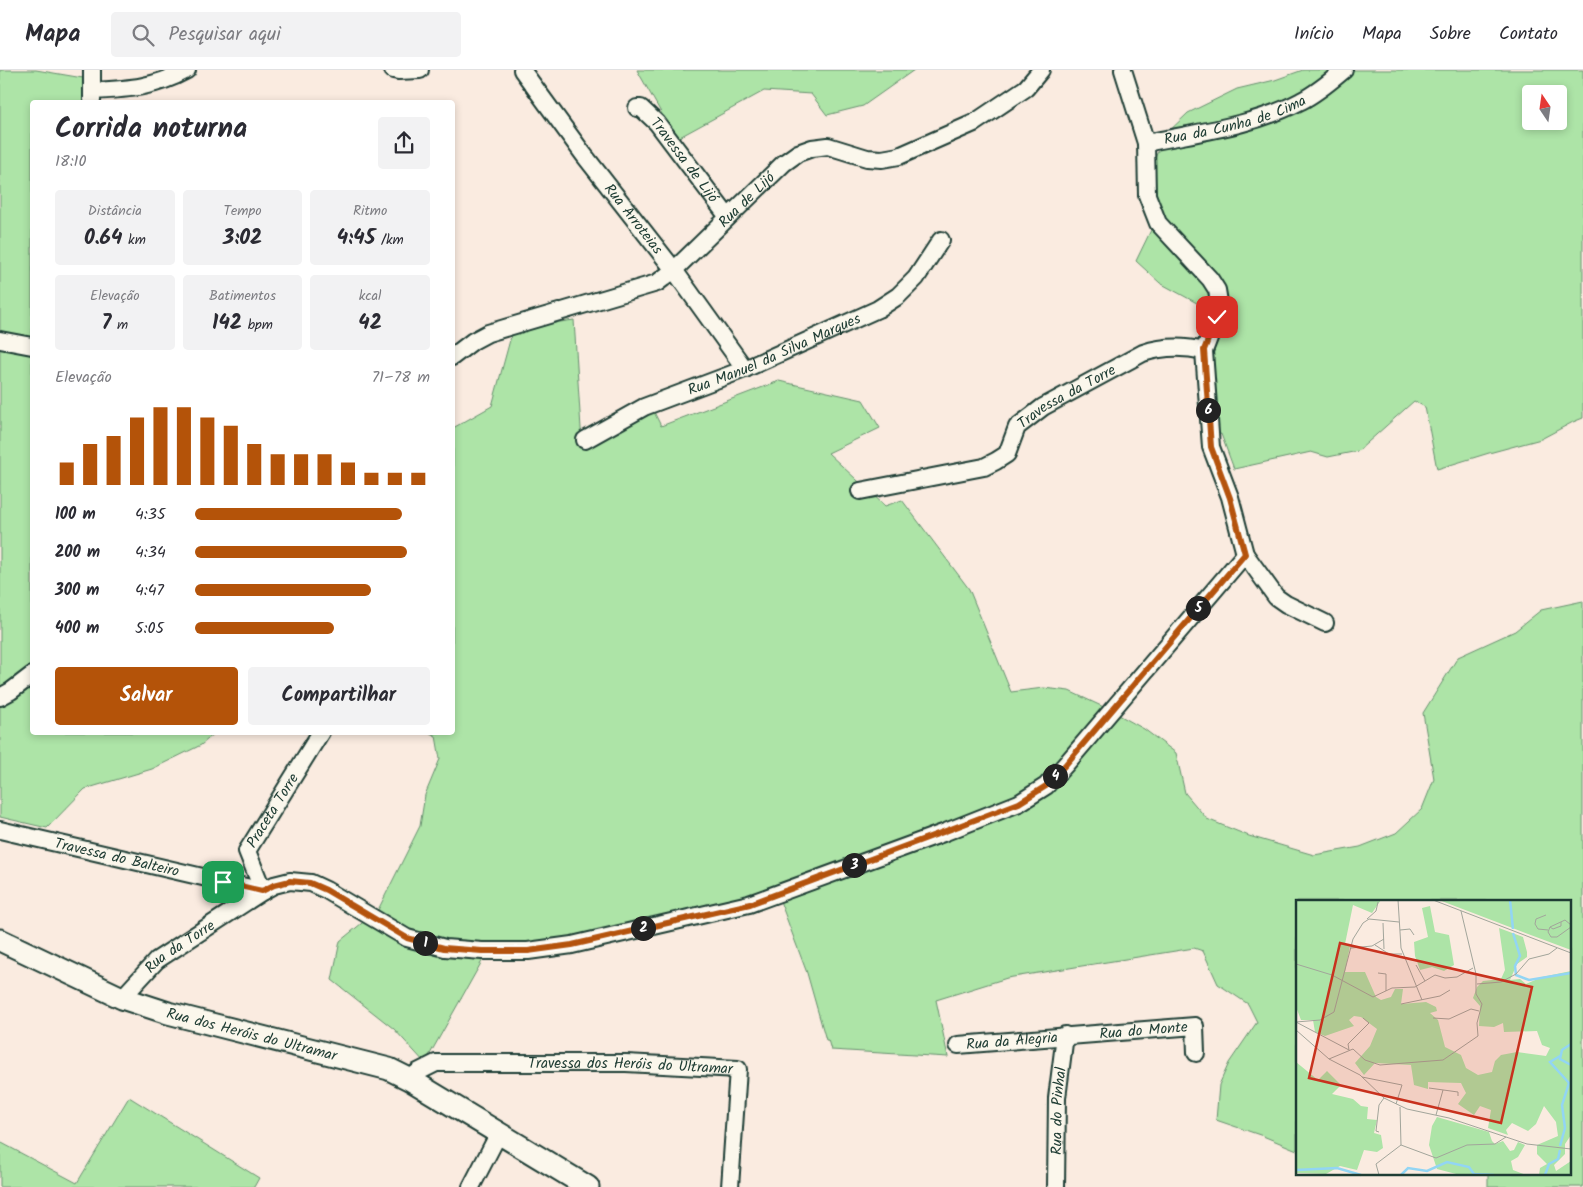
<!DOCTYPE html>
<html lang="pt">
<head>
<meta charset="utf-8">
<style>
	:root { --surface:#fff; --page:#f2f2f3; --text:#2b2b33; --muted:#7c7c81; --line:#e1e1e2; --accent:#b45309 }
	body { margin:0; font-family:Kalam,sans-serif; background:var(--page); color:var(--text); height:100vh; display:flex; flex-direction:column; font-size:19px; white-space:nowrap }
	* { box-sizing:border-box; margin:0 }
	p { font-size:16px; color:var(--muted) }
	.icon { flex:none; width:28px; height:28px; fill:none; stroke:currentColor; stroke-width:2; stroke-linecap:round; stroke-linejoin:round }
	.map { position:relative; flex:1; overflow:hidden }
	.details { position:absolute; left:30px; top:30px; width:425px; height:635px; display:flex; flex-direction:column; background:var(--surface); border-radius:5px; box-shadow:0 2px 8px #0003 }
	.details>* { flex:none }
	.needle { width:32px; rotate:347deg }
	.buttons { position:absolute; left:1522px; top:15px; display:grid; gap:10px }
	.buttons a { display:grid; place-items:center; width:45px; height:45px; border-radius:5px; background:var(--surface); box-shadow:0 2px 8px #0003; font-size:25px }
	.pin { position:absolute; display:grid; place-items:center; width:42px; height:42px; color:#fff; margin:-21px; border-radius:10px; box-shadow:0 2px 8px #0006 }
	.km { position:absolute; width:25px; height:25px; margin:-12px; border-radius:50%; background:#222; color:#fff; font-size:14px; line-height:25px; text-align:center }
	.round { display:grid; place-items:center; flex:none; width:52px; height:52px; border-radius:5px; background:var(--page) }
	.summary { display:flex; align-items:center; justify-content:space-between; height:85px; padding:0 25px }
	h1 { font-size:28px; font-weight:600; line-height:38px }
	.figures { display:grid; grid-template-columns:repeat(3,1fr); gap:8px; height:85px; padding:5px 25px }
	.figures div { display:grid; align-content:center; border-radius:5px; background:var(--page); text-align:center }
	.figures b { font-size:21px; font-weight:600 }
	.figures small { font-size:14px; font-weight:400 }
	.figures p { font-size:14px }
	.chart { height:140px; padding:10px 25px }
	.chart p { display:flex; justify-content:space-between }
	.chart svg { width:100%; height:90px; margin-top:5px; stroke:var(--accent); stroke-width:6 }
	.primary-button { display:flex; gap:10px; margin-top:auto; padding:10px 25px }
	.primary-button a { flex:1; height:58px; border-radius:5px; background:var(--accent); color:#fff; font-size:20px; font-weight:600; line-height:58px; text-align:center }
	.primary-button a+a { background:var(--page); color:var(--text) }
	ul { padding:0 25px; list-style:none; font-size:16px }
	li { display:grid; grid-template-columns:80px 60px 1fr; align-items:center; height:38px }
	li i { height:12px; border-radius:6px; background:var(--accent) }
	header { display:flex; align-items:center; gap:30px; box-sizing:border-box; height:70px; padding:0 25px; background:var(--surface); border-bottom:1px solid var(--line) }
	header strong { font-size:24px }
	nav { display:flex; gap:28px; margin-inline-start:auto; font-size:18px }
	.search { width:350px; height:45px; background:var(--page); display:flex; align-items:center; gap:12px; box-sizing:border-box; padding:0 18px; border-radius:5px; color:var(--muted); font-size:19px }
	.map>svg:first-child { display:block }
	.green { fill:#ade4a7; stroke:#66906e; fill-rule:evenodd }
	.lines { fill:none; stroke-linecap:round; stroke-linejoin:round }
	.minor-casing { stroke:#1f3d34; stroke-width:20 }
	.tertiary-casing { stroke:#1f3d34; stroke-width:25 }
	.minor { stroke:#fbf7ec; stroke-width:16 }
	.tertiary { stroke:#fbf7ec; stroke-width:21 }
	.route-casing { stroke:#fff; stroke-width:10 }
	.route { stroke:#b45309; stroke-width:6 }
	.labels { text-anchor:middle; stroke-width:4.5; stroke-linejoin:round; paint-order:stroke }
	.street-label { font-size:15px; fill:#1f3d34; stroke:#fbf7ec }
	.inset-river { fill:none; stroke:#92d5f4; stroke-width:2.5 }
	.inset-road { fill:none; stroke:#a2a59b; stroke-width:1 }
	.view { fill:#c8321e; fill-opacity:0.15; stroke:#c8321e; stroke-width:2.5 }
	.inset-edge { fill:none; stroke:#1f3d34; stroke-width:2.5 }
</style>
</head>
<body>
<header>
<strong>Mapa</strong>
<div class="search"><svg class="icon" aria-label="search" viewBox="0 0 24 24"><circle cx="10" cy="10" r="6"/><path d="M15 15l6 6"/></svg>Pesquisar aqui</div>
<nav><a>Início</a><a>Mapa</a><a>Sobre</a><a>Contato</a></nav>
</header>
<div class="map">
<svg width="1583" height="1117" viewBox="0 0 1583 1117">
	<rect width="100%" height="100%" fill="#faebe0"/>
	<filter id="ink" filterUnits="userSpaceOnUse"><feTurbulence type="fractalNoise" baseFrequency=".02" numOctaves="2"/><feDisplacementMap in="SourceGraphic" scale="10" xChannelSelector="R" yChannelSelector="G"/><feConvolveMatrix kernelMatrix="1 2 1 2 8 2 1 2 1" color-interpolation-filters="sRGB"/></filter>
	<g filter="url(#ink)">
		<!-- green -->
		<g class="green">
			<polygon points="0,0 36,0 83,8 84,32 32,32 32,662 215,663 201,675 152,699 85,719 47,758 0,747"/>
			<polygon points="637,0 914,0 863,36 827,45 811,24 764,21 676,69"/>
			<path d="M1303,0H1583V348L1573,352L1541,369L1489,383L1437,399L1425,337L1414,331L1358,381L1328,387L1311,382L1234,399L1221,364L1216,366L1211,314L1214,272L1206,238L1160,213L1136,191L1152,158V96L1164,66L1188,43L1237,19L1275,10ZM1531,24H1559V51H1531Z"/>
			<polygon points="574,250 582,374 652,338 661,356 779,311 863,330 880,358 828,383 885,436 902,430 969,519 1011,622 1044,618 1069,621 1110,640 1144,659 1176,683 1185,723 1207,749 1249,766 1314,785 1360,777 1396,763 1422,739 1434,709 1423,643 1458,587 1515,561 1541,540 1583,531 1583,1117 1488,1117 1488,1103 1569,1103 1569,831 1297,831 1297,1080 1263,1066 1216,1050 1219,1015 1229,993 1257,952 1248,934 1218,914 1203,881 1194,878 1007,908 936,930 948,987 831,980 828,970 826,970 807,903 777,823 630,862 490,877 425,993 394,959 332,910 340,871 378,840 420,756 425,725 440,689 436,666 430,663 452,662 453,358 492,336 513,259"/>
			<polygon points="129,1027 259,1108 254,1117 0,1117 0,1072 77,1113"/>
		</g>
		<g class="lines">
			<defs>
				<g id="minor">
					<polyline points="393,0 398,1 420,0"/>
					<path id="s1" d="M522,0L584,85L674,200L745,299"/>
					<path d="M92,21C128,19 154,18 187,0"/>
					<polyline points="92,30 92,0"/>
					<path id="s2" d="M637,38H641L657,53L728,147"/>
					<path id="s3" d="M1146,73C1198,62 1254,56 1301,31C1317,23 1331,11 1344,0"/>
					<polyline points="0,270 32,276"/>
					<path id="s4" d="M452,287L473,271L488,263L657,213L674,200L784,93L798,83L812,78L828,76L867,88L882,89L899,86L974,53L1026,18L1041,0"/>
					<path id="s5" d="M585,370L644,337L745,299L878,239L898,226L916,208L941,170"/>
					<path id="s6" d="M860,421L984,397L996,391L1007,384L1017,357L1043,337L1143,283C1164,276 1183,276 1204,281"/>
					<polyline points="1245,484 1276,527 1286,534 1325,553"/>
					<polyline points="0,627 11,621 32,605"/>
					<path id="s7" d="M0,760L263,821"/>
					<path id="s8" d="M263,821L247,781L321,662"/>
					<path id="s9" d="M122,928L157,890L263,821L274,815L290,811L311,813L326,820L407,868L445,878L482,881H528L572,875L749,834L943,763L1019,733L1046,716L1066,694L1245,484L1230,427L1211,377L1204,281L1217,247L1219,232L1217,220L1210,209L1158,153L1147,125L1146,73L1123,0"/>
					<path id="s10" d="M958,975L1195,956L1196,983"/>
					<path id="s11" d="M409,1009L418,1002L436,993H626L738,999L730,1117"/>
					<polyline points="471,1117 499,1063"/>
					<path id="s12" d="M1056,1117L1057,1028L1065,965"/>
				</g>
				<g id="tertiary">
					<path id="s13" d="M0,870L122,928L168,943L389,999L409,1009L588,1117"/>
				</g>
			</defs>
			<!-- minor casing -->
			<use href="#minor" class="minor-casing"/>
			<!-- tertiary casing -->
			<use href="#tertiary" class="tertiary-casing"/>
			<!-- minor -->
			<use href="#minor" class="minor"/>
			<!-- tertiary -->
			<use href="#tertiary" class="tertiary"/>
		</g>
	</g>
	<g class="lines" filter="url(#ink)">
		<defs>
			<polyline id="route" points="223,812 262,821 274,815 290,811 310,813 326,820 407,868 444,878 482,881 528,881 572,875 750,834 943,762 1019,733 1046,716 1066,694 1245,484 1230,428 1211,377 1204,280 1217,247"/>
		</defs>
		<!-- route casing -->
		<use href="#route" class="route-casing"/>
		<!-- route -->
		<use href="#route" class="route"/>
	</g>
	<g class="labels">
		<!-- street labels -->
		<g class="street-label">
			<text dy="5" stroke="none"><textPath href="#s3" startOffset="92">Rua da Cunha de Cima</textPath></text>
			<text dy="5" stroke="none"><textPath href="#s2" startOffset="72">Travessa de Lijó</textPath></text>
			<text dy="5" stroke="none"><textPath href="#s4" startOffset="342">Rua de Lijó</textPath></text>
			<text dy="5" stroke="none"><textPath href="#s1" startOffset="186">Rua Arroteias</textPath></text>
			<text dy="5" stroke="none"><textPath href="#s5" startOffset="208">Rua Manuel da Silva Marques</textPath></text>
			<text dy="5" stroke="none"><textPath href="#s6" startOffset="240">Travessa da Torre</textPath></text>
			<text dy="5" stroke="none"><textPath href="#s8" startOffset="91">Praceta Torre</textPath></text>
			<text dy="5" stroke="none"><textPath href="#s7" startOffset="120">Travessa do Balteiro</textPath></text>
			<text dy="5" stroke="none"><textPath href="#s9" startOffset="78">Rua da Torre</textPath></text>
			<text dy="5" stroke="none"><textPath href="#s10" startOffset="186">Rua do Monte</textPath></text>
			<text dy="5" stroke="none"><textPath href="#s13" startOffset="270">Rua dos Heróis do Ultramar</textPath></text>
			<text dy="5" stroke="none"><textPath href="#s10" startOffset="54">Rua da Alegria</textPath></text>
			<text dy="5" stroke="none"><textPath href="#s11" startOffset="226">Travessa dos Heróis do Ultramar</textPath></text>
			<text dy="5" stroke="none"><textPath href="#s12" startOffset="76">Rua do Pinhal</textPath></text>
		</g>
	</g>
	<!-- overview -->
	<g transform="translate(1296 830)">
		<rect width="275" height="275" fill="#faebe0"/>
		<path d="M0,0H85L76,13L57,5L49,44L54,46L49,72H69L80,97L85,100L95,97L99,89H107L105,104L130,102L140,107L141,111L134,113L142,120L149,147L165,155L170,168L182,175L196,172L199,161L205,155L221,152L250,156L254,148L246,145L241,131L208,132L207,123L198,127L183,126L184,106L177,98L181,87L187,81L205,79L209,70L203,28L227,37L231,52V57L221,64L214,80L224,79L230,84L246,77L275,71V235L269,244V254L258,265L260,271L275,261V275H243L244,268L251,264L241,254V245L262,236L260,222L248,206L240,224L232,231L216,223L210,230L212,235L192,228L195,210L184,206L178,215L162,204L170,193L165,183L132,182V189L118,185L115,165L79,163L68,175L59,163L74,146L81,129L65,117L58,116L53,120L58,126L29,136L19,132L17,120H5L0,107ZM143,0H275V50L219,29ZM134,6L139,32L153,35L158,65L148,71L136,67L124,70L119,56L118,42L132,37L126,8ZM0,162L22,180L31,171L45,185L36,194L57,199L65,206L72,207L71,219L81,220L78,233L85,235L87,248L81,252L68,250L61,270L44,266L30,274L0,273ZM141,217L193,232L196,241L199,244L207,241L214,251L218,250L222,242L229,245L222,257L215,261L217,270L230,275H164L141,269L133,245L136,226Z" fill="#ade4a7"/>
		<path class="inset-river" d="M214,0L217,29M217,33L224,56L219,66L220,75L233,80L275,73M275,144L266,150L264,159L275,165M264,156L254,162L273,183L266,205L269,228L264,246M0,270L41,268L65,275M105,275L112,268L131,271L151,262L173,267L178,274L198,275M249,275L253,264L262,259L264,250"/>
		<path class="inset-road" d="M102,0L105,48L126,100M137,0L275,53M250,15L240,19L239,24L242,29L252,30M71,19L80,11L82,2M87,23L88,49M275,25L269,20L254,27L252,32L255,37H261L275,27M254,27L257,29L265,26V22M104,30L114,29L118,35M79,45L93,54H106M55,48L76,46L88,39M0,64L36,75L77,97L96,88L119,87L139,75L149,78L161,77L177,68M120,65L129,81M82,73L90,74V91M181,84L205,82L220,74L233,59L253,54L261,48M105,104L144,96L154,90M137,118L153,119L175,109L183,111M0,122L24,120L38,112L57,39L67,23L73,19L103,22M0,122L53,150M0,130L33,159L64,175L88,198L111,209L153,218L231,244L275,249M53,150L52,144L73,123L67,118M33,159L57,149L69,160L84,165L147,160L182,136L181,123L186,104L180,94V74L165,11M66,177L106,185L100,204M133,188L162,192V196M104,207L105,245M140,215L147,190M83,232L80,231L83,205L88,198M83,275L80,264L105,245L140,258L171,245L199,244L210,237"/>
		<path class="view" d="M44,43L236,87L205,223L13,178Z"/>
		<rect width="275" height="275" class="inset-edge"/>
	</g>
</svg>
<div class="buttons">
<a><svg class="needle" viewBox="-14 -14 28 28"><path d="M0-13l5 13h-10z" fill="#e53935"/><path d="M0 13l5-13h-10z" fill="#7c7c81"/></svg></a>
</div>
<div class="pin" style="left:223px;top:812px;background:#1e9e55"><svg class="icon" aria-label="arrive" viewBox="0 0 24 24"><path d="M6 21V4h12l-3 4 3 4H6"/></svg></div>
<div class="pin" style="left:1217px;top:247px;background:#d93025"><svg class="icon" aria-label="check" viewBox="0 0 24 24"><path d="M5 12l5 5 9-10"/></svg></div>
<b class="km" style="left:425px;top:873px">1</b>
<b class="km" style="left:643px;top:858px">2</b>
<b class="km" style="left:854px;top:795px">3</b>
<b class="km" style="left:1055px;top:706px">4</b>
<b class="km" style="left:1198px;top:538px">5</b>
<b class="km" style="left:1208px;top:340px">6</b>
<section class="details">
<div class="summary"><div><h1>Corrida noturna</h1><p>18:10</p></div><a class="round"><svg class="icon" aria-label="share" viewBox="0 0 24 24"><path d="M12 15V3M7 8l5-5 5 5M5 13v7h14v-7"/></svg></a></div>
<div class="figures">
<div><p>Distância</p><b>0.64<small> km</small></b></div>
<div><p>Tempo</p><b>3:02</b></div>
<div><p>Ritmo</p><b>4:45<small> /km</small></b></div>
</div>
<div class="figures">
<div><p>Elevação</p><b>7<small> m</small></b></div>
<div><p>Batimentos</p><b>142<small> bpm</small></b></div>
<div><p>kcal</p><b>42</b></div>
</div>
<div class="chart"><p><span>Elevação</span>71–78 m</p>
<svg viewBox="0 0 160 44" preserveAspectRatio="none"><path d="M5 44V33M15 44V24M25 44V20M35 44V11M45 44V6M55 44V6M65 44V11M75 44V15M85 44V24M95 44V29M105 44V29M115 44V29M125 44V33M135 44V38M145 44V38M155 44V38"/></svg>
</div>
<ul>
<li><b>100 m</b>4:35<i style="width:88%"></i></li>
<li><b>200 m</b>4:34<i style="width:90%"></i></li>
<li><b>300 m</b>4:47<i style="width:75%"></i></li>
<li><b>400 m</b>5:05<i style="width:59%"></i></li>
</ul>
<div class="primary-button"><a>Salvar</a><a>Compartilhar</a></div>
</section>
</div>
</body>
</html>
